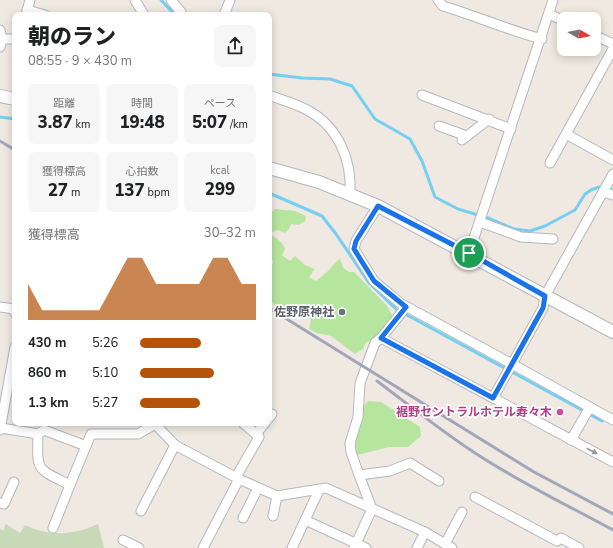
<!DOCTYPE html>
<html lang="ja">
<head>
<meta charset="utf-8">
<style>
	:root { --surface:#fff; --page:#f6f6f6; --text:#202124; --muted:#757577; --accent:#b45309 }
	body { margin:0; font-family:"Nunito Sans","Noto Sans JP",sans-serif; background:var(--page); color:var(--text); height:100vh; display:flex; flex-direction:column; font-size:15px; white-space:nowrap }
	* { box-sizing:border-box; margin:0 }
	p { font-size:13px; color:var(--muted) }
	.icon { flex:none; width:22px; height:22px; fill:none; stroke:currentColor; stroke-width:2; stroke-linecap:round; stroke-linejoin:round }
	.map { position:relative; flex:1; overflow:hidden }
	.drawer { position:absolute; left:12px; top:12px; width:260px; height:414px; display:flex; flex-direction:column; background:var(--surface); border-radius:8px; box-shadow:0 2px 10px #0003 }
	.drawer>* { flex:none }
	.needle { width:26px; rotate:99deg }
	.fabs { position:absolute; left:557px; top:12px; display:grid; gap:8px }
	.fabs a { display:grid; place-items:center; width:44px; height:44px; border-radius:8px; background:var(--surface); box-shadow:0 2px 10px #0003; font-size:20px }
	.pin { position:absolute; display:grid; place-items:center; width:34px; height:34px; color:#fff; margin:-17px; border:2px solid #fff; border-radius:50%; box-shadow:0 1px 4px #0007 }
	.round { display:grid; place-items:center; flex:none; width:42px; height:42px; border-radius:8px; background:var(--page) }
	.headline { display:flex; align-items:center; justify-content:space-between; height:68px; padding:0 16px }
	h1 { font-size:22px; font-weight:800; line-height:30px }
	.stats { display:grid; grid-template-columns:repeat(3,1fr); gap:6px; height:68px; padding:4px 16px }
	.stats div { display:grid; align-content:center; border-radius:8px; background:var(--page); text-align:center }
	.stats b { font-size:17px; font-weight:800 }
	.stats small { font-size:11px; font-weight:400 }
	.stats p { font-size:11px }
	.chart { height:112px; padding:8px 16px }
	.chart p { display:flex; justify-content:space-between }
	.chart svg { width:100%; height:72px; margin-top:4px; fill:var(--accent); opacity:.7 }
	ul { padding:0 16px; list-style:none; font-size:13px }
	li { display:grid; grid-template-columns:64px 48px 1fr; align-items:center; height:30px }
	li i { height:10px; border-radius:5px; background:var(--accent) }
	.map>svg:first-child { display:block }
	.green { fill:#b6e59e }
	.cemetery { fill:#c8d9b8 }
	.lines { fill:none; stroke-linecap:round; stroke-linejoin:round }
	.stream { stroke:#75cff0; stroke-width:3 }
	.minor-casing { stroke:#b4b7c1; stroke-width:11 }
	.tertiary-casing { stroke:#b4b7c1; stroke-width:14 }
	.minor { stroke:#fff; stroke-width:9 }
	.tertiary { stroke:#fff; stroke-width:12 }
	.rail { stroke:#a3a6b8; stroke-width:3 }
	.oneway { fill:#969696 }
	.route-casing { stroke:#fff; stroke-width:8 }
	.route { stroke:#1a73e8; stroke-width:5 }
	.worship-dot { fill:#6b7280; stroke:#fff; stroke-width:1.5 }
	.hotel-dot { fill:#d1479c; stroke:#fff; stroke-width:1.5 }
	.labels { text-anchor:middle; stroke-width:3.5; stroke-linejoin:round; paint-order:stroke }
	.worship-label { font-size:12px; font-weight:bold; fill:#5b616d; stroke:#fff; text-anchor:end }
	.hotel-label { font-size:12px; font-weight:bold; fill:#b23c85; stroke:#fff; text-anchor:end }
</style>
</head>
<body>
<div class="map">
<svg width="613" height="548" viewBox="0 0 613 548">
	<rect width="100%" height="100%" fill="#efe9e1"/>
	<!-- green -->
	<g class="green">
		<path d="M275,209L295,211L306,216L305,221L299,225L291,224L289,229L285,233L278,230L272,232V235L282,243L285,249L282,255L290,261L295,256L305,265L315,269L309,277L316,281L327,272L340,258L343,268L349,272H354L387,306L392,315C385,327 380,339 366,342L363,349L355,354L331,336L317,333L309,329L311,320L304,313C285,319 282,311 269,300V272L273,262L269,253V214Z"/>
		<path d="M368,401L381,402L420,427L421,436L408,447H389L357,455C354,440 357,412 368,401Z"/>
	</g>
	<!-- cemetery -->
	<path class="cemetery" d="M6,524L20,533L25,525C50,537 74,535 98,524L104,548H0V529L3,531Z"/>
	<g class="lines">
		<!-- stream -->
		<g class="stream">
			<polyline points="161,0 175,15"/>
			<polyline points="269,74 302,78 330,79 352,86 375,119 410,139 422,161 435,197 458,209 488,218 514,229 530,231 545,226 575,210 585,194 591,190 599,187 613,190"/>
			<polyline points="0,117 15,119"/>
			<polyline points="269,193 322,216 336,234 369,283 396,309 602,421"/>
		</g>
		<defs>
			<g id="minor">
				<polyline points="135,0 144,15"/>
				<polyline points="171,0 181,12"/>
				<path d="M438,0L443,6C476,16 508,30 542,39"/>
				<polyline points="27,10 45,15"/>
				<polyline points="549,14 564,21"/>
				<polyline points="26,15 30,0"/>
				<polyline points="224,15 230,0"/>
				<polyline points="0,30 2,39 0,47"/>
				<polyline points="594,35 613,44"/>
				<polyline points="2,39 15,39"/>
				<path d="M269,95C281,100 295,103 307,110C338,126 352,160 350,193"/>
				<polyline points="422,95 511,129"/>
				<polyline points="439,126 467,136"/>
				<polyline points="566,134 613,160"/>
				<polyline points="462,140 489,119"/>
				<polyline points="550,163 613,49"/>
				<polyline points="603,192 613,195"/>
				<polyline points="378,206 356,241 354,249 374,281 400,303 512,364 543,308 545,296 613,174"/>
				<polyline points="480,222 521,237 553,239"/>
				<polyline points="469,253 553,0"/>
				<polyline points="0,307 14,309 15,313"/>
				<polyline points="406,307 381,338 613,462"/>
				<polyline points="493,398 512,364 613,420"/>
				<polyline points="269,418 272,414"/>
				<polyline points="243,423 256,434"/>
				<polyline points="1,428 38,434 44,430 86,446 91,434 138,434 155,424 175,445 239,479 277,496 326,488 425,532 452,548"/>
				<polyline points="0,430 15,347"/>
				<path d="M38,434C37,472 36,468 70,485L53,528"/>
				<polyline points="571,440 590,407"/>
				<polyline points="359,475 390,471 410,463 439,481"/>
				<polyline points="236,477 259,437 256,434 265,423"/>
				<polyline points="70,485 86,446"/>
				<polyline points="475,497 557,541 561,538 579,548"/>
				<polyline points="0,503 4,504 14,482"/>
				<polyline points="141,511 175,445"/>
				<polyline points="273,516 277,496"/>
				<polyline points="243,518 258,488"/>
				<polyline points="305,520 366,548"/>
				<polyline points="123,540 139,548"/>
				<polyline points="445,544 462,512"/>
				<polyline points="203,548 239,479"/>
				<polyline points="292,548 319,490"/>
				<polyline points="354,548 372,509 359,475 351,452 350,443 358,417 360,383 375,343 381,338"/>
				<polyline points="417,548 425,532"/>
			</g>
			<g id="tertiary">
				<polyline points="0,96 15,99"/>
				<polyline points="269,168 319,182 378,206 613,332"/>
			</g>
		</defs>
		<!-- minor casing -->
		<use href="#minor" class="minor-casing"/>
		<!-- tertiary casing -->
		<use href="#tertiary" class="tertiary-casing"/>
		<!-- minor -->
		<use href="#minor" class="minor"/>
		<!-- tertiary -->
		<use href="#tertiary" class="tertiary"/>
		<!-- rail -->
		<g class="rail">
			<polyline points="0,141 15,150"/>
			<polyline points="269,308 534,472 613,514"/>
			<path d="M377,381C409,405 441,431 475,453C519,482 567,505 613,530"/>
		</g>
	</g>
	<!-- one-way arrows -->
	<defs><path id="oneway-solid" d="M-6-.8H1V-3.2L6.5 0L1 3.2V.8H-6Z"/></defs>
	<use class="oneway" href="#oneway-solid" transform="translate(592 451) rotate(27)"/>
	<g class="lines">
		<defs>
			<polygon id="route" points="378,206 469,253 545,296 543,308 493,398 381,338 406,307 374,281 354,249 356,241"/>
		</defs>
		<!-- route casing -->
		<use href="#route" class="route-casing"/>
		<!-- route -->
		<use href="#route" class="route"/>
	</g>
	<!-- markers -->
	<circle class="worship-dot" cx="342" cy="312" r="4"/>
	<circle class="hotel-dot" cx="560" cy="412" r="4"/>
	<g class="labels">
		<!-- worship labels -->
		<g class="worship-label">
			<text x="334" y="316">佐野原神社</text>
		</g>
		<!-- hotel labels -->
		<g class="hotel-label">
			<text x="552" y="416">裾野セントラルホテル寿々木</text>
		</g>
	</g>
</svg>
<div class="fabs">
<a><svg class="needle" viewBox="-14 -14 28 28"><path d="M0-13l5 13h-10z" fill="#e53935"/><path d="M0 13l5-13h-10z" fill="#757577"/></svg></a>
</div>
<div class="pin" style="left:469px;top:253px;background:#1e9e55"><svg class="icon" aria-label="arrive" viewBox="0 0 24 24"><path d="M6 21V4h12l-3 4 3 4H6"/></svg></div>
<section class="drawer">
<div class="headline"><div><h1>朝のラン</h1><p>08:55 · 9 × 430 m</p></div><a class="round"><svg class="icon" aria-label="share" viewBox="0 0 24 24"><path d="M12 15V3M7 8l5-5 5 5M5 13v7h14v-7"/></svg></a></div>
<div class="stats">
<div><p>距離</p><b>3.87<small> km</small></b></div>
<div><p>時間</p><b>19:48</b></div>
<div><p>ペース</p><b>5:07<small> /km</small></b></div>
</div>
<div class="stats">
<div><p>獲得標高</p><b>27<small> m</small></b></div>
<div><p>心拍数</p><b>137<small> bpm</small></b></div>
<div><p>kcal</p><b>299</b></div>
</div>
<div class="chart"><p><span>獲得標高</span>30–32 m</p>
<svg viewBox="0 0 160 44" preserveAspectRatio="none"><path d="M0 44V22L10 38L20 38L30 38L40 38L50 38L60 22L70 6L80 6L90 22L100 22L110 22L120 22L130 6L140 6L150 22L160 22V44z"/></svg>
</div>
<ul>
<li><b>430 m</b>5:26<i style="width:53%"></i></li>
<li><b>860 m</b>5:10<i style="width:64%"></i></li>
<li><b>1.3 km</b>5:27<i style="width:52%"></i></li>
</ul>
</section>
</div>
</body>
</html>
